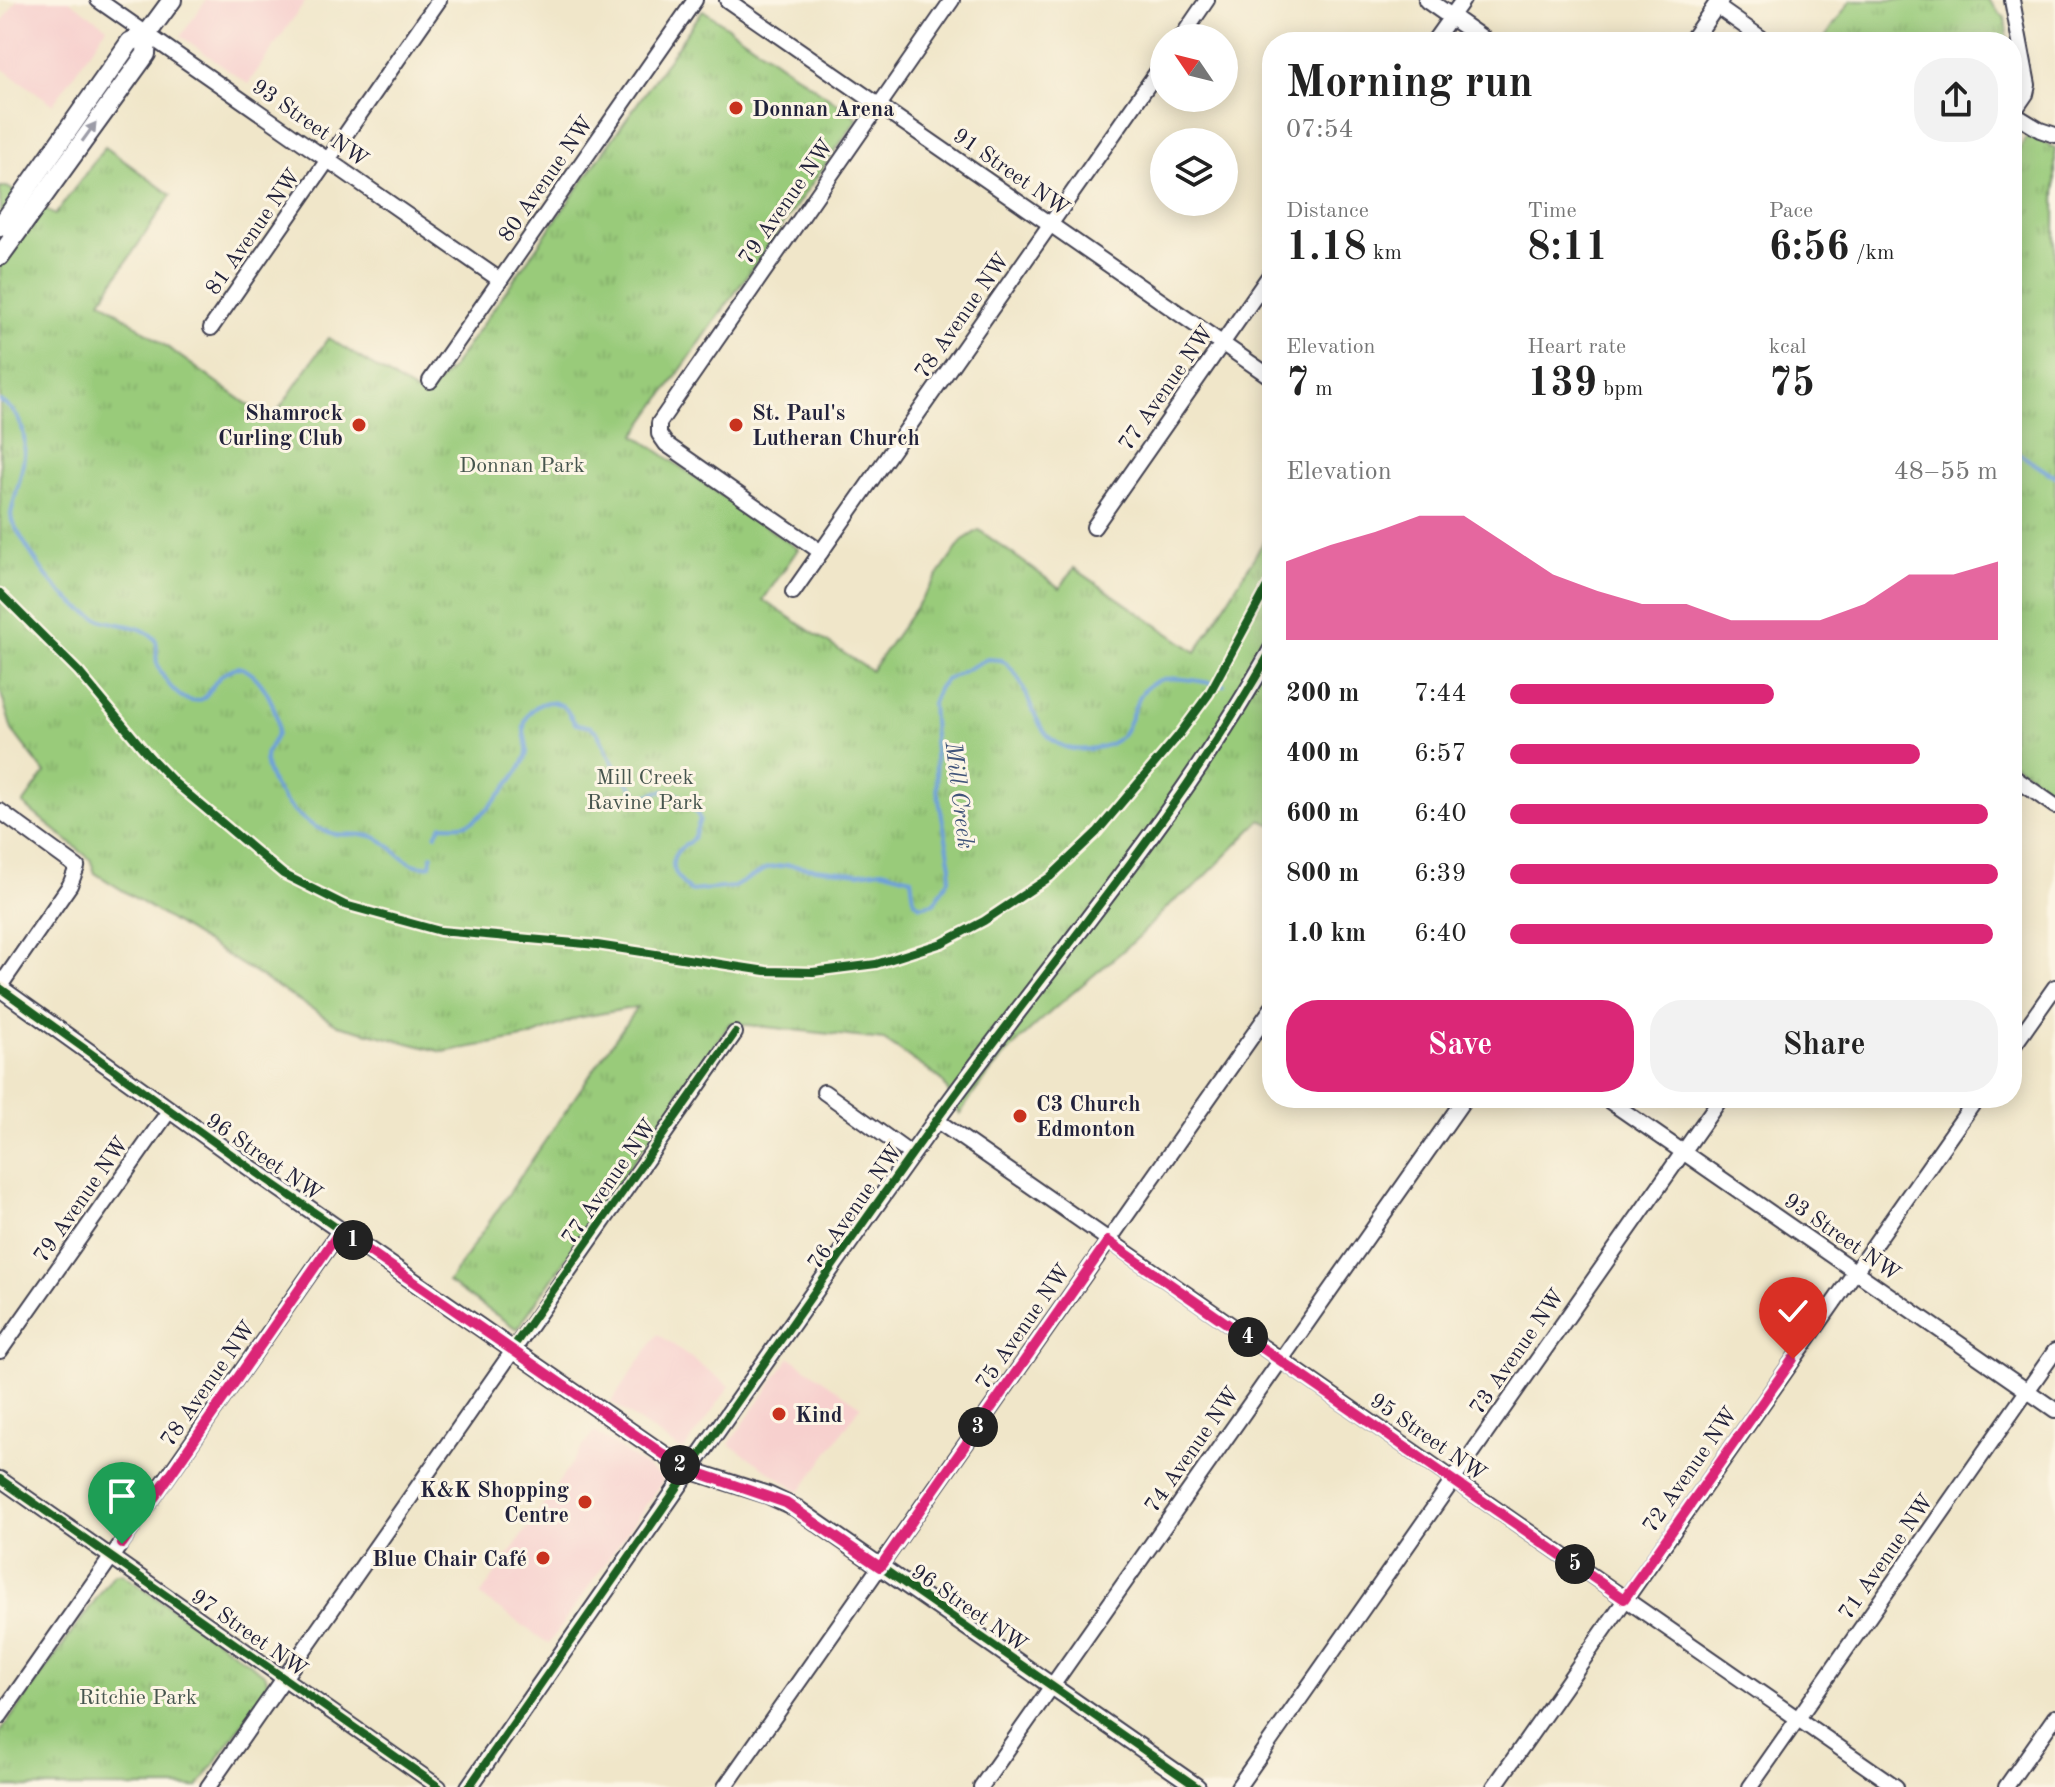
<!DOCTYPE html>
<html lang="en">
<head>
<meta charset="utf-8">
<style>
	:root { --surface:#fff; --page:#f2f2f2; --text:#222; --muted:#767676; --accent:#db2777 }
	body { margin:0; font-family:"Old Standard TT",serif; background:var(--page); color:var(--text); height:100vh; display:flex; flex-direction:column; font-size:30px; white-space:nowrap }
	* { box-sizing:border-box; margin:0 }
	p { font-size:26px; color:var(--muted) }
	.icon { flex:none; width:44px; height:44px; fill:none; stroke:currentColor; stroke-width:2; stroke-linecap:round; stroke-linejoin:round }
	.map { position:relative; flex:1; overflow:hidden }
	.panel { position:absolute; left:1262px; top:32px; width:760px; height:1076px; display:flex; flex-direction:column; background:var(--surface); border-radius:32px; box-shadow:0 4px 20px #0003 }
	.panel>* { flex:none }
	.needle { width:52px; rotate:305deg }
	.tools { position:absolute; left:1150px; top:24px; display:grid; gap:16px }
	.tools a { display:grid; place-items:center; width:88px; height:88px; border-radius:50%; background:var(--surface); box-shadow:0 4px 20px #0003; font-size:40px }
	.pin { position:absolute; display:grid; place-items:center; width:68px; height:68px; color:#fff; margin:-82px -34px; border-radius:50% 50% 50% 0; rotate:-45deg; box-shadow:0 0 8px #0007 }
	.pin .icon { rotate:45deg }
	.km { position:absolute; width:40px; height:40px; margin:-20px; border-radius:50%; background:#222; color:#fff; font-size:22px; line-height:40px; text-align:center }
	.round { display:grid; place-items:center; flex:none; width:84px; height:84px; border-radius:32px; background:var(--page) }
	.headline { display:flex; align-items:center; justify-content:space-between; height:136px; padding:0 24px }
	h1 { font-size:44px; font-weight:700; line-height:60px }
	.figures { display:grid; grid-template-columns:repeat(3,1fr); gap:12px; height:136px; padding:8px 24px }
	.figures div { display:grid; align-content:center }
	.figures b { font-size:40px; font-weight:700 }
	.figures small { font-size:22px; font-weight:400 }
	.figures p { font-size:22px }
	.chart { height:224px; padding:16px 24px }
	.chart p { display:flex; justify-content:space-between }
	.chart svg { width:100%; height:144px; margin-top:8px; fill:var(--accent); opacity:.7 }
	.primary-button { display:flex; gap:16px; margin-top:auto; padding:16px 24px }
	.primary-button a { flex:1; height:92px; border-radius:32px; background:var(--accent); color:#fff; font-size:32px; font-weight:700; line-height:92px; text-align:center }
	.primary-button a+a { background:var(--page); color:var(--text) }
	ul { padding:0 24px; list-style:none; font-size:26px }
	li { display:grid; grid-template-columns:128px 96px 1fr; align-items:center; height:60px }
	li i { height:20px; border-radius:10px; background:var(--accent) }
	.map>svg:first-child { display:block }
	.built { fill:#f7d0ce }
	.park { fill:url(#park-tufts); stroke:#5e765a; stroke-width:2 }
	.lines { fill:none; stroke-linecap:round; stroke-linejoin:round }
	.stream { stroke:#6da0d9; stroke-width:4 }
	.minor-casing { stroke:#413f50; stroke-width:18 }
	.tertiary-casing { stroke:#413f50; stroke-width:20 }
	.secondary-casing { stroke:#413f50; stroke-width:22 }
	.minor { stroke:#fff; stroke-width:14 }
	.tertiary { stroke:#fff; stroke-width:16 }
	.secondary { stroke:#fff; stroke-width:18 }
	.cycleway-casing { stroke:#fcf5e5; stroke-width:13 }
	.cycleway { stroke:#1b5e20; stroke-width:8 }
	.oneway { fill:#9c9ca7 }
	.route-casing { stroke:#fff; stroke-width:16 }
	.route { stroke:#db2777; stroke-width:10 }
	.poi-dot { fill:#c8321e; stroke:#fcf5e5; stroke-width:3 }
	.labels { text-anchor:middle; stroke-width:6; stroke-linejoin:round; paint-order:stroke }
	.poi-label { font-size:22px; font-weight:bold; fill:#22223b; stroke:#fcf5e5; text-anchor:start }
	.street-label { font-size:22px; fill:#22223b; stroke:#fcf5e5 }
	.park-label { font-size:22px; fill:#46554e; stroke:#fcf5e5 }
	.water-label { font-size:24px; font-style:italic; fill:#40547a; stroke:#fcf5e5 }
</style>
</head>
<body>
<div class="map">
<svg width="2055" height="1787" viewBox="0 0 2055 1787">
	<defs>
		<pattern id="park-tufts" width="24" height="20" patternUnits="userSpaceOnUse" patternTransform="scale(2)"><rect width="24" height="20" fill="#99cb7a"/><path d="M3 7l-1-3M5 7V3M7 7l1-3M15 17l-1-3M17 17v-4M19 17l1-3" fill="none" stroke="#84ae6a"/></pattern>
	</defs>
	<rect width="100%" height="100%" fill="#fcf5e5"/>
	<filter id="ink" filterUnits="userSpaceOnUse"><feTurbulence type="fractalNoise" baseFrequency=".0125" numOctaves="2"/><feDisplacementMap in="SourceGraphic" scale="16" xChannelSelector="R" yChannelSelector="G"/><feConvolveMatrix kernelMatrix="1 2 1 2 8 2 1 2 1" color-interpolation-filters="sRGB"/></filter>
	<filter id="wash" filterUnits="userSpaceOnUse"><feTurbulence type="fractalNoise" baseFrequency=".006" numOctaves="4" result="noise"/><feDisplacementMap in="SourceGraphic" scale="32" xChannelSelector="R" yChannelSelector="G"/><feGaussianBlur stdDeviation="1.8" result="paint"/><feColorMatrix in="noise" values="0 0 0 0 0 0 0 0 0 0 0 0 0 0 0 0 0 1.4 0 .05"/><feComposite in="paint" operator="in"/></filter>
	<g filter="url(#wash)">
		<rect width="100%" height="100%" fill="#f0e6c9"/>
		<!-- built -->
		<g class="built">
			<polygon points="17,0 69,0 107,27 53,104 0,67 0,25"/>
			<polygon points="206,0 306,0 248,84 181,36"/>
			<polygon points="658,1334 730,1386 684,1450 679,1449 611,1402"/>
			<polygon points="790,1357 861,1406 800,1492 729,1444"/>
			<polygon points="594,1431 664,1479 549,1644 480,1596"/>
		</g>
		<!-- park -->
		<g class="park">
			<polygon points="1851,0 1988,0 2005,18 2008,42 1822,42"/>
			<path d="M703,10L858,118L635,435L798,549L763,600L871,671L963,540L979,530L1060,588L1074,568L1196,652L1272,528V825L1261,820L1192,890C1168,900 1153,925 1133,942C1073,994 1002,1045 960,1114L942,1080L884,1040L730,1023L517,1329L448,1282L637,1007L577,1018L529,1037L443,1052L338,1025L95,873L90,859L23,804L45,773L12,730L0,690V187H7L55,215L105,147L171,195L101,300L271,421L328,338L424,397L451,369Z"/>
			<polygon points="2029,134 2055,148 2055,792 2012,762 2012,161"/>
			<polygon points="114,1574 122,1574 266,1675 268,1687 198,1787 0,1787 0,1733"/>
		</g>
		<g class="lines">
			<!-- stream -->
			<g class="stream">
				<path d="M0,401C42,424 19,477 11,514L12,521C33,559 56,598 97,618C114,626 142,623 155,639C159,645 155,655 157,663C161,676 175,696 188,700C206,706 210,686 220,677C224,672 230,670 236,667C258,667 282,712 277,733C275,741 268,747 265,755C265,788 302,828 335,834C348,836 365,832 377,838C396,847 408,871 430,865L432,855"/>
				<polyline points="2012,449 2055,477"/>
				<path d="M436,835L442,825C453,825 463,827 473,821C487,812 525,769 527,752C528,744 523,735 524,727C526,710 544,696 561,705C568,708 570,718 576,724L591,727L597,732L615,767L639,796C648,797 650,794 658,792C677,788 692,804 700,819C698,825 696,832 693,838C689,844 682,846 678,851C665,864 680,882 690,891L734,887L767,868L788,865L859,873L882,870L911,878L914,900L920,906L934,903L949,879L951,866L937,789L932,703L939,687L946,680L987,659L1001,660C1033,679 1027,733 1065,747C1075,751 1085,750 1095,748C1142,743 1123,695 1157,681C1172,674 1207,683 1224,685"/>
			</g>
		</g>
	</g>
	<g filter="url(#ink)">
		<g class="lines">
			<defs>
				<g id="minor">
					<polyline points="98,0 500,280"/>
					<polyline points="727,0 1272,378"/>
					<polyline points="2012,0 2028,85 2026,94 2013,113"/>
					<polyline points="1716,6 1767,42"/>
					<polyline points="1181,38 1207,0"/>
					<polyline points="1433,42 1463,0"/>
					<polyline points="2012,113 2040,130 2055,135"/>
					<polyline points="211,328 439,0"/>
					<polyline points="430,381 695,0"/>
					<polyline points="1094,527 1272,272"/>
					<polyline points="821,552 666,444 659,434 659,423 952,0"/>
					<polyline points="793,592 1164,62"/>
					<polyline points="2012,776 2055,806"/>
					<polyline points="0,811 77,867 70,885 0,986"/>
					<polyline points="2012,1048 2055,987"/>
					<polyline points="824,1092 912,1155"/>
					<polyline points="1605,1098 2055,1410"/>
					<polyline points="936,1120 1896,1787"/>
					<polyline points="0,1351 169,1111"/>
					<polyline points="0,1479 439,1787"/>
					<polyline points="0,1716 340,1231"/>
					<polyline points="208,1787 735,1033"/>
					<polyline points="725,1787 1272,1008"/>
					<polyline points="981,1787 1465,1098"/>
					<polyline points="1238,1787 1721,1098"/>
					<polyline points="1494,1787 1977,1098"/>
					<polyline points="1750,1787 2055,1351"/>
					<polyline points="2006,1787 2055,1717"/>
				</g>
				<g id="tertiary">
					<polyline points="1427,0 1487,42"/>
					<polyline points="1691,42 1720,0"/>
					<polyline points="0,988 256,1172 676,1463 699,1473 768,1495 796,1508 1197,1787"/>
					<path d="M469,1787C624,1565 777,1342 935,1122C1048,965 1177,819 1272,649"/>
				</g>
				<g id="secondary">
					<polyline points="0,227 130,42 147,34 172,0"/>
					<polyline points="0,256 146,54 147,34"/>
				</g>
			</defs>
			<!-- minor casing -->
			<use href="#minor" class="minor-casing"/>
			<!-- tertiary casing -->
			<use href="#tertiary" class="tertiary-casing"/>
			<!-- secondary casing -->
			<use href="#secondary" class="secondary-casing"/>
			<!-- minor -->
			<use href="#minor" class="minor"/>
			<!-- tertiary -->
			<use href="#tertiary" class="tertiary"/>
			<!-- secondary -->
			<use href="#secondary" class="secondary"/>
			<defs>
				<g id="cycleway">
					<polyline points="0,593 79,672 149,756 175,783 283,874 345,905 440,931 597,945 766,971 813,972 876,964 942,943 984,921 1050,877 1097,832 1178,736 1209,694 1272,578"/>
					<polyline points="0,988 256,1172 676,1463 699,1473 768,1495 796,1508 1197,1787"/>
					<polyline points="511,1350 735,1033"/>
					<polyline points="0,1479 439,1787"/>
					<path d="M469,1787C624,1565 777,1342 935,1122C1048,965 1177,819 1272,649"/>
				</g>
			</defs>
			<!-- cycleway casing -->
			<use href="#cycleway" class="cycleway-casing"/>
			<!-- cycleway -->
			<use href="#cycleway" class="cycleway"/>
		</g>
		<!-- one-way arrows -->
		<defs><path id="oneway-solid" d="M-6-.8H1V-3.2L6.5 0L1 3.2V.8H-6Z" transform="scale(2)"/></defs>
		<use class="oneway" href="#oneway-solid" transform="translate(89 132) rotate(-54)"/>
	</g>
	<g class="lines" filter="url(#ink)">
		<defs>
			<polyline id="route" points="122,1544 340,1231 676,1463 699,1473 786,1503 880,1567 1108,1241 1624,1599 1793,1359"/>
		</defs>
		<!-- route casing -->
		<use href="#route" class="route-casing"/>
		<!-- route -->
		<use href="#route" class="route"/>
	</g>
	<!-- markers -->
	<g class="poi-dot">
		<circle cx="736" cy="108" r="8"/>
		<circle cx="359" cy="425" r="8"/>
		<circle cx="736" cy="425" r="8"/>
		<circle cx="1020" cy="1116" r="8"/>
		<circle cx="779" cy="1414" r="8"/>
		<circle cx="585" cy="1502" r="8"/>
		<circle cx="543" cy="1558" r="8"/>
	</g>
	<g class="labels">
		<!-- poi labels -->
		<g class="poi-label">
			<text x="752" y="116">Donnan Arena</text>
			<text x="343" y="420" text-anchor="end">Shamrock<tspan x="343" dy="25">Curling Club</tspan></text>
			<text x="752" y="420">St. Paul's<tspan x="752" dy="25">Lutheran Church</tspan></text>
			<text x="1036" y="1111">C3 Church<tspan x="1036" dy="25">Edmonton</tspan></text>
			<text x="795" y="1422">Kind</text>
			<text x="569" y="1497" text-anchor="end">K&amp;K Shopping<tspan x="569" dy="25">Centre</tspan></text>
			<text x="527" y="1566" text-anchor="end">Blue Chair Café</text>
		</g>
		<!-- street labels -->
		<g class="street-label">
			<text transform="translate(311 122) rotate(35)" y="8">93 Street NW</text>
			<text transform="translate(1012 171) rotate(35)" y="8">91 Street NW</text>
			<text transform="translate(545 178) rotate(-55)" y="8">80 Avenue NW</text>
			<text transform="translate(785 201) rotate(-55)" y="8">79 Avenue NW</text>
			<text transform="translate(252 231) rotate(-55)" y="8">81 Avenue NW</text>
			<text transform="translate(961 315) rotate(-55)" y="8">78 Avenue NW</text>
			<text transform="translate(1165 387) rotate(-55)" y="8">77 Avenue NW</text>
			<text transform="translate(265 1156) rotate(35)" y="8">96 Street NW</text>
			<text transform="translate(608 1181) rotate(-55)" y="8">77 Avenue NW</text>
			<text transform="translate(80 1199) rotate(-55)" y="8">79 Avenue NW</text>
			<text transform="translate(854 1206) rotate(-55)" y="8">76 Avenue NW</text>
			<text transform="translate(1843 1236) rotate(35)" y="8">93 Street NW</text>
			<text transform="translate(1022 1326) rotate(-55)" y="8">75 Avenue NW</text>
			<text transform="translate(1516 1351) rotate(-55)" y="8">73 Avenue NW</text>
			<text transform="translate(207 1383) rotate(-55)" y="8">78 Avenue NW</text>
			<text transform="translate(1429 1436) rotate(35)" y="8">95 Street NW</text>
			<text transform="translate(1191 1449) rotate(-55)" y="8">74 Avenue NW</text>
			<text transform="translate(1689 1469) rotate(-55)" y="8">72 Avenue NW</text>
			<text transform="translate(1885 1556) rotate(-55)" y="8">71 Avenue NW</text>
			<text transform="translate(970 1607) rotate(35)" y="8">96 Street NW</text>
			<text transform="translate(250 1632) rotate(35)" y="8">97 Street NW</text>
		</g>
		<!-- park labels -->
		<g class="park-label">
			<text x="522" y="472">Donnan Park</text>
			<text x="645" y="784">Mill Creek<tspan x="645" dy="25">Ravine Park</tspan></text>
			<text x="138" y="1704">Ritchie Park</text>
		</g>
		<!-- water labels -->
		<g class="water-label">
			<text transform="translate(960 795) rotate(83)" y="8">Mill Creek</text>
		</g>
	</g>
</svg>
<div class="tools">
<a><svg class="needle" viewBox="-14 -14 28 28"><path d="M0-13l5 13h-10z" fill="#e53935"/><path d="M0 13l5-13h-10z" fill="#767676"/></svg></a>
<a><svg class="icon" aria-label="layers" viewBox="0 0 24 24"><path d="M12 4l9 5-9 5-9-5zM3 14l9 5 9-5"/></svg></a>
</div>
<div class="pin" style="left:122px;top:1544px;background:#1e9e55"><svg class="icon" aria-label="arrive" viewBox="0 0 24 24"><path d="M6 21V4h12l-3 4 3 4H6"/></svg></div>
<div class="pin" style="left:1793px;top:1359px;background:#d93025"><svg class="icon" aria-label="check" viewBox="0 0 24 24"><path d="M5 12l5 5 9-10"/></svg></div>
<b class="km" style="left:353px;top:1240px">1</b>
<b class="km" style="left:680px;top:1465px">2</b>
<b class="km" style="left:978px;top:1427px">3</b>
<b class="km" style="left:1248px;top:1337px">4</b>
<b class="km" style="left:1575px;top:1564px">5</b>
<section class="panel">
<div class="headline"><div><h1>Morning run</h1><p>07:54</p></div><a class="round"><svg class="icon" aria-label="share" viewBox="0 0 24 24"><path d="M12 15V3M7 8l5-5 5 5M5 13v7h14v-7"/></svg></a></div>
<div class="figures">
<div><p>Distance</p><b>1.18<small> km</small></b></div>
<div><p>Time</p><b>8:11</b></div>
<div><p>Pace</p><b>6:56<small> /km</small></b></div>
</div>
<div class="figures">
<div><p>Elevation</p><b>7<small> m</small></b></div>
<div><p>Heart rate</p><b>139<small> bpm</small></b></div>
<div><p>kcal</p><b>75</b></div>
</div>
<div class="chart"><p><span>Elevation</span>48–55 m</p>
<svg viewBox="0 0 160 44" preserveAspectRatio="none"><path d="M0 44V20L10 15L20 11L30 6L40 6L50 15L60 24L70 29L80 33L90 33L100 38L110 38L120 38L130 33L140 24L150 24L160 20V44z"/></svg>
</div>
<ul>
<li><b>200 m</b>7:44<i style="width:54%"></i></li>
<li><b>400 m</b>6:57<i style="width:84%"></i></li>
<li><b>600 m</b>6:40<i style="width:98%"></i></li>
<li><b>800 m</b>6:39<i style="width:100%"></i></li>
<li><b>1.0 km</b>6:40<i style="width:99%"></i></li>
</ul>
<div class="primary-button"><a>Save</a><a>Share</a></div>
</section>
</div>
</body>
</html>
